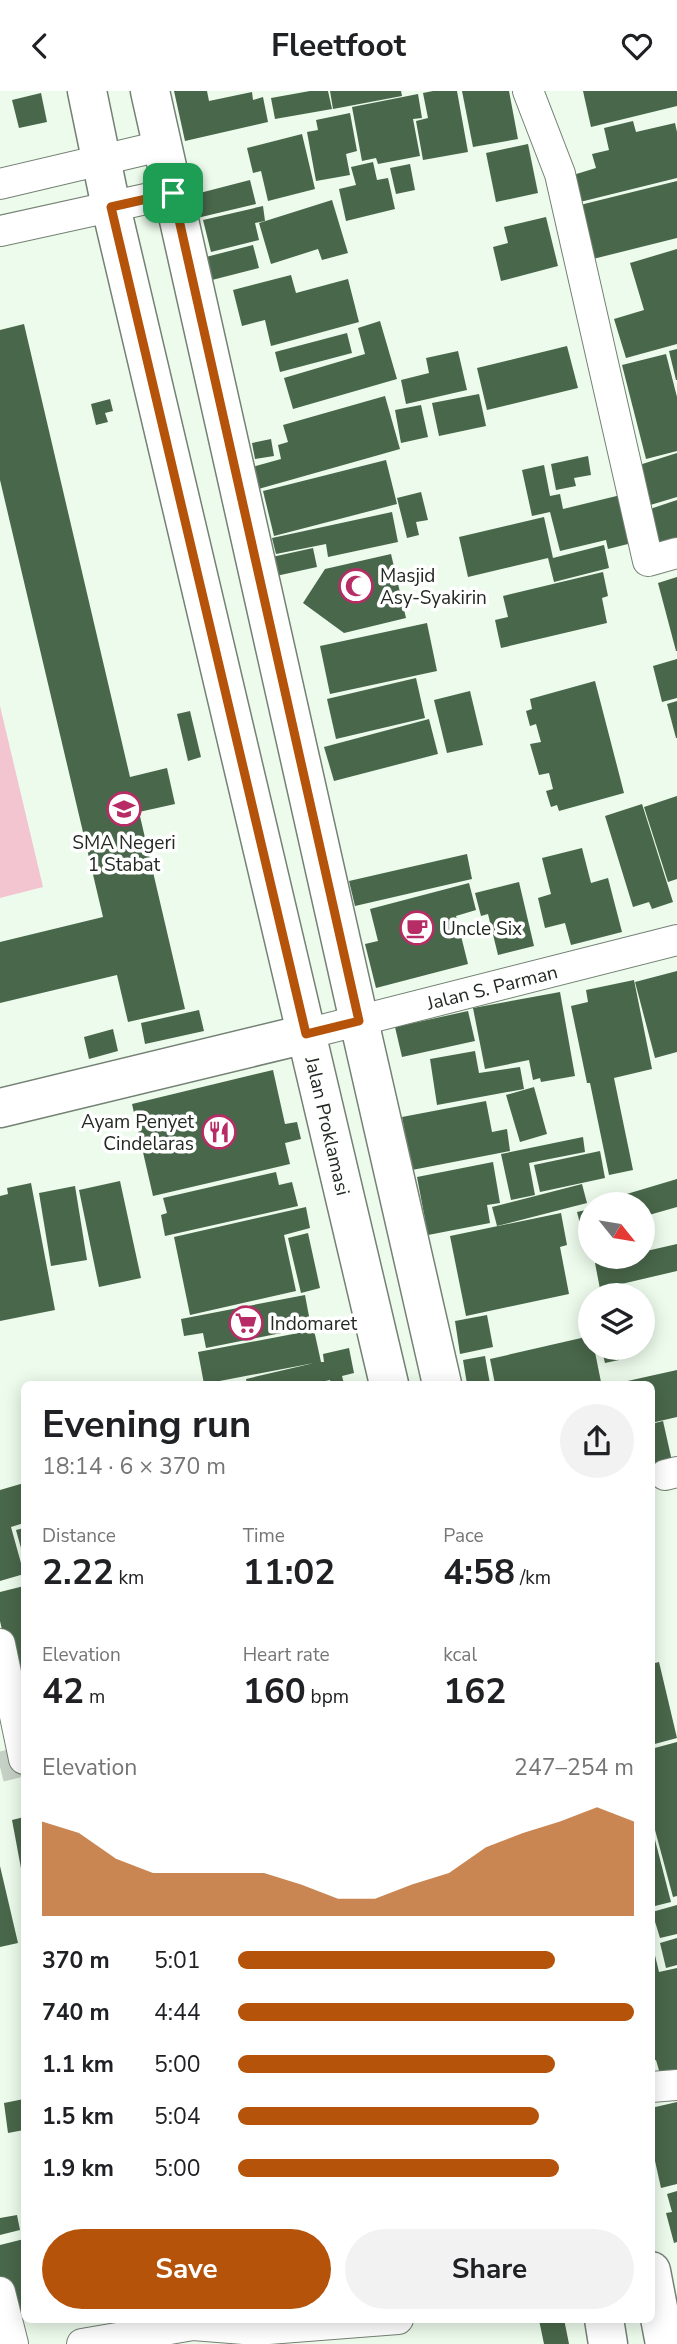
<!DOCTYPE html>
<html lang="en">
<head>
<meta charset="utf-8">
<style>
	:root { --surface:#fff; --page:#f2f2f2; --text:#202124; --muted:#757577; --accent:#b45309 }
	body { margin:0; font-family:"Nunito Sans",sans-serif; background:var(--page); color:var(--text); height:100vh; display:flex; flex-direction:column; font-size:26px; white-space:nowrap }
	* { box-sizing:border-box; margin:0 }
	p { font-size:23px; color:var(--muted) }
	.icon { flex:none; width:38px; height:38px; fill:none; stroke:currentColor; stroke-width:2; stroke-linecap:round; stroke-linejoin:round }
	.map { position:relative; flex:1; overflow:hidden }
	.details { position:absolute; left:21px; top:1290px; width:634px; height:942px; display:flex; flex-direction:column; background:var(--surface); border-radius:10px; box-shadow:0 4px 18px #0003 }
	.details>* { flex:none }
	.needle { width:46px; rotate:120deg }
	.buttons { position:absolute; left:578px; top:1101px; display:grid; gap:14px }
	.buttons a { display:grid; place-items:center; width:77px; height:77px; border-radius:50%; background:var(--surface); box-shadow:0 4px 18px #0003; font-size:35px }
	.pin { position:absolute; display:grid; place-items:center; width:60px; height:60px; color:#fff; margin:-30px; border-radius:14px; box-shadow:0 4px 10px #0006 }
	.round { display:grid; place-items:center; flex:none; width:74px; height:74px; border-radius:37px; background:var(--page) }
	.summary { display:flex; align-items:center; justify-content:space-between; height:119px; padding:0 21px }
	h1 { font-size:38px; font-weight:700; line-height:52px }
	.figures { display:grid; grid-template-columns:repeat(3,1fr); gap:10px; height:119px; padding:7px 21px }
	.figures div { display:grid; align-content:center }
	.figures b { font-size:35px; font-weight:700 }
	.figures small { font-size:19px; font-weight:400 }
	.figures p { font-size:19px }
	.chart { height:196px; padding:14px 21px }
	.chart p { display:flex; justify-content:space-between }
	.chart svg { width:100%; height:126px; margin-top:7px; fill:var(--accent); opacity:.7 }
	.action { display:flex; gap:14px; margin-top:auto; padding:14px 21px }
	.action a { flex:1; height:80px; border-radius:42px; background:var(--accent); color:#fff; font-size:28px; font-weight:700; line-height:80px; text-align:center }
	.action a+a { background:var(--page); color:var(--text) }
	ul { padding:0 21px; list-style:none; font-size:23px }
	li { display:grid; grid-template-columns:112px 84px 1fr; align-items:center; height:52px }
	li i { height:18px; border-radius:9px; background:var(--accent) }
	header { display:flex; justify-content:space-between; align-items:center; height:91px; padding:0 21px; background:var(--surface); font-size:32px; font-weight:700 }
	.map>svg:first-child { display:block }
	.green { fill:#f2c5d1 }
	.building { fill:#49674a }
	.lines { fill:none; stroke-linecap:round; stroke-linejoin:round }
	.minor-tunnel { stroke:#c4d1c4; stroke-width:30; stroke-dasharray:30 15; stroke-linecap:butt }
	.minor-casing { stroke:#748174; stroke-width:32 }
	.tertiary-casing { stroke:#748174; stroke-width:41 }
	.minor { stroke:#fff; stroke-width:30 }
	.tertiary { stroke:#fff; stroke-width:38 }
	.route-casing { stroke:#fff; stroke-width:14 }
	.route { stroke:#b45309; stroke-width:9 }
	.labels { text-anchor:middle; stroke-width:7; stroke-linejoin:round; paint-order:stroke }
	.poi-label { font-size:19px; fill:#232923; stroke:#fff; text-anchor:start }
	.street-label { font-size:19px; fill:#232923; stroke:#fff }
</style>
</head>
<body>
<header><svg class="icon" aria-label="back" viewBox="0 0 24 24"><path d="M15 5l-7 7 7 7"/></svg>Fleetfoot<svg class="icon" aria-label="heart" viewBox="0 0 24 24"><path d="M12 20l-8-8c-3-5 5-10 8-4 3-6 11-1 8 4z"/></svg></header>
<div class="map">
<svg width="677" height="2253" viewBox="0 0 677 2253">
	<rect width="100%" height="100%" fill="#ecfbec"/>
	<!-- green -->
	<polygon class="green" points="0,615 43,796 0,807"/>
	<!-- building -->
	<g class="building">
		<polygon points="174,0 207,0 209,10 252,1 253,9 263,6 268,31 185,50"/>
		<polygon points="310,0 328,0 332,18 275,28 271,7"/>
		<polygon points="330,0 401,0 402,5 333,18"/>
		<polygon points="433,0 457,0 468,61 423,69 416,30 428,27 423,2"/>
		<polygon points="462,0 509,0 518,48 473,56"/>
		<polygon points="583,0 677,0 677,15 591,36"/>
		<polygon points="41,2 47,31 19,37 12,9"/>
		<polygon points="418,3 422,27 413,28 420,65 378,73 376,67 362,70 352,16"/>
		<polygon points="350,22 357,60 346,63 350,84 316,90 307,41 318,39 316,29"/>
		<polygon points="633,30 636,41 675,32 677,41 677,87 580,111 573,84 596,77 592,63 609,59 604,37"/>
		<polygon points="302,43 315,98 268,110 261,80 253,82 247,57"/>
		<polygon points="528,53 538,102 496,111 486,62"/>
		<polygon points="373,71 377,89 388,87 395,118 346,130 339,98 356,94 351,76"/>
		<polygon points="410,73 415,99 396,103 390,77"/>
		<polygon points="250,89 256,113 197,127 192,104"/>
		<polygon points="677,90 677,147 593,168 580,114"/>
		<polygon points="332,109 348,162 322,169 318,158 271,173 259,132"/>
		<polygon points="263,115 265,130 255,132 259,149 211,161 203,129"/>
		<polygon points="546,126 558,175 501,190 493,156 508,152 504,136"/>
		<polygon points="253,154 259,177 212,189 206,166"/>
		<polygon points="677,158 677,253 626,267 614,228 644,219 630,172"/>
		<polygon points="291,184 296,202 348,188 359,231 271,255 265,229 242,235 233,199"/>
		<polygon points="380,230 397,288 293,318 284,287 365,263 358,237"/>
		<polygon points="24,233 130,686 167,677 175,713 139,721 185,918 128,931 117,884 0,912 0,851 103,826 0,389 0,239"/>
		<polygon points="347,242 352,262 280,281 275,261"/>
		<polygon points="567,255 578,297 487,319 477,277"/>
		<polygon points="677,258 677,289 676,289 669,260"/>
		<polygon points="458,260 467,299 406,313 401,289 429,282 426,267"/>
		<polygon points="666,263 677,306 677,360 646,368 622,274"/>
		<polygon points="479,303 486,335 439,345 432,312"/>
		<polygon points="385,305 400,358 251,400 245,378 281,368 278,354 288,351 283,334"/>
		<polygon points="110,308 113,320 105,322 108,331 96,334 91,313"/>
		<polygon points="421,314 428,346 401,352 395,319"/>
		<polygon points="271,348 274,365 255,368 252,352"/>
		<polygon points="677,362 677,406 647,415 636,375"/>
		<polygon points="588,365 591,384 574,387 576,395 556,399 551,373"/>
		<polygon points="386,369 397,413 274,445 263,400"/>
		<polygon points="544,374 550,405 560,403 563,418 629,402 640,450 608,458 606,449 560,460 550,421 532,425 522,379"/>
		<polygon points="421,401 428,429 416,431 419,444 407,447 397,407"/>
		<polygon points="677,409 677,458 657,464 644,420"/>
		<polygon points="392,421 398,451 328,466 326,453 276,463 272,447"/>
		<polygon points="544,426 553,467 604,454 609,477 554,491 548,467 468,486 459,446"/>
		<polygon points="313,457 317,476 276,485 272,466"/>
		<polygon points="391,463 406,527 344,542 303,512 325,478"/>
		<polygon points="603,481 608,505 602,507 607,532 501,557 495,529 508,526 503,505"/>
		<polygon points="677,486 677,560 676,560 658,492"/>
		<polygon points="427,532 437,580 330,603 320,555"/>
		<polygon points="677,568 677,607 662,611 653,575"/>
		<polygon points="416,587 425,627 336,648 327,608"/>
		<polygon points="595,590 624,702 559,720 557,714 551,716 546,700 553,698 549,682 539,684 530,653 541,651 536,633 530,635 526,620 532,618 530,608"/>
		<polygon points="470,600 483,654 447,662 434,609"/>
		<polygon points="677,610 677,647 676,647 667,613"/>
		<polygon points="190,620 201,666 188,670 177,623"/>
		<polygon points="429,628 438,663 334,690 324,656"/>
		<polygon points="677,705 677,788 668,791 644,716"/>
		<polygon points="642,713 673,811 652,818 649,811 633,816 605,725"/>
		<polygon points="582,757 591,792 608,787 622,841 571,854 565,832 545,837 538,807 551,803 542,767"/>
		<polygon points="467,763 472,788 355,815 349,790"/>
		<polygon points="519,791 534,855 498,864 488,823 481,825 475,802"/>
		<polygon points="469,792 476,819 456,825 468,873 376,897 365,853 378,850 370,818"/>
		<polygon points="677,880 677,961 655,967 635,891"/>
		<polygon points="634,889 652,978 614,987 633,1079 609,1084 590,992 587,992 571,915 588,911 586,899"/>
		<polygon points="560,901 575,985 541,991 540,987 533,989 529,969 485,978 473,917"/>
		<polygon points="199,919 204,940 145,953 141,932"/>
		<polygon points="468,920 475,950 402,966 395,936"/>
		<polygon points="113,938 118,960 89,968 84,946"/>
		<polygon points="475,960 479,982 520,976 524,998 437,1014 430,968"/>
		<polygon points="273,979 285,1033 297,1031 301,1048 285,1052 290,1073 153,1105 132,1013"/>
		<polygon points="534,996 547,1043 520,1051 506,1004"/>
		<polygon points="486,1010 492,1041 507,1038 510,1060 412,1079 402,1026"/>
		<polygon points="583,1046 585,1061 529,1072 535,1104 511,1109 501,1063"/>
		<polygon points="600,1060 605,1087 540,1101 534,1074"/>
		<polygon points="493,1071 500,1112 487,1114 490,1132 428,1144 417,1086"/>
		<polygon points="276,1081 279,1094 292,1091 298,1115 165,1145 161,1124 167,1122 163,1107"/>
		<polygon points="677,1088 677,1116 642,1126 642,1113 623,1113 620,1105"/>
		<polygon points="120,1090 141,1187 99,1196 79,1099"/>
		<polygon points="31,1092 55,1219 0,1230 0,1105 8,1103 7,1097"/>
		<polygon points="582,1093 587,1112 497,1135 492,1116"/>
		<polygon points="75,1095 87,1169 51,1175 39,1102"/>
		<polygon points="306,1116 310,1137 284,1144 296,1200 190,1224 174,1146"/>
		<polygon points="590,1118 590,1151 585,1152 577,1121"/>
		<polygon points="561,1122 567,1154 560,1156 569,1203 466,1225 450,1145"/>
		<polygon points="308,1142 320,1197 301,1202 288,1147"/>
		<polygon points="677,1153 677,1180 600,1198 595,1172 624,1166 642,1166 642,1161"/>
		<polygon points="305,1204 311,1236 206,1257 203,1242 184,1245 181,1228"/>
		<polygon points="487,1224 493,1256 460,1263 455,1230"/>
		<polygon points="314,1239 321,1271 324,1271 323,1263 349,1257 354,1282 342,1285 344,1293 331,1293 330,1289 312,1293 247,1293 246,1288 314,1272 204,1293 198,1261"/>
		<polygon points="590,1245 590,1256 594,1256 601,1291 589,1293 495,1293 490,1268"/>
		<polygon points="601,1256 615,1256 619,1269 605,1272"/>
		<polygon points="485,1265 490,1293 467,1293 463,1269"/>
		<polygon points="677,1279 677,1326 651,1332 651,1293 614,1293"/>
		<polygon points="663,1330 674,1379 651,1384 651,1333"/>
		<polygon points="24,1392 24,1432 11,1436 24,1483 0,1490 0,1399"/>
		<polygon points="24,1437 24,1468 16,1439"/>
		<polygon points="24,1495 24,1579 12,1582 0,1530 0,1501"/>
		<polygon points="659,1571 677,1647 651,1654 651,1573"/>
		<polygon points="677,1651 677,1805 673,1806 651,1724 651,1658"/>
		<polygon points="24,1726 24,1787 23,1788 12,1729"/>
		<polygon points="651,1745 654,1745 671,1811 651,1816"/>
		<polygon points="0,1775 18,1852 0,1856"/>
		<polygon points="677,1814 677,1843 660,1847 652,1821"/>
		<polygon points="677,1847 677,1874 666,1877 660,1852"/>
		<polygon points="651,1848 659,1881 677,1877 677,1978 660,1983 656,1969 651,1970"/>
		<polygon points="24,2008 24,2039 8,2042 4,2012"/>
		<polygon points="677,2011 677,2093 661,2097 651,2052 651,2017"/>
		<polygon points="677,2100 677,2151 674,2152 666,2122 672,2121 667,2103"/>
		<polygon points="17,2124 20,2139 0,2144 0,2127"/>
		<polygon points="24,2136 24,2221 8,2225 0,2190 0,2154 24,2148 21,2137"/>
		<polygon points="544,2228 564,2228 569,2253 544,2253 539,2229"/>
	</g>
	<g class="lines">
		<!-- minor-tunnel -->
		<polyline class="minor-tunnel" points="0,1676 24,1670"/>
		<defs>
			<g id="minor">
				<polyline points="528,0 560,83 648,470 677,462"/>
				<polyline points="0,93 161,55"/>
				<polyline points="0,140 173,102"/>
				<polyline points="306,943 677,849"/>
				<polyline points="665,1384 677,1381"/>
				<polyline points="0,1553 24,1668"/>
				<polyline points="651,1996 677,1994"/>
				<polyline points="0,2201 13,2253"/>
				<polyline points="82,2253 193,2234 256,2239 398,2228"/>
			</g>
			<g id="tertiary">
				<polyline points="87,0 111,116 389,1293"/>
				<polyline points="150,0 359,930 442,1293"/>
				<polyline points="0,1017 306,943"/>
				<polyline points="651,2180 665,2253"/>
				<polyline points="604,2228 608,2253"/>
			</g>
		</defs>
		<!-- minor casing -->
		<use href="#minor" class="minor-casing"/>
		<!-- tertiary casing -->
		<use href="#tertiary" class="tertiary-casing"/>
		<!-- minor -->
		<use href="#minor" class="minor"/>
		<!-- tertiary -->
		<use href="#tertiary" class="tertiary"/>
	</g>
	<g class="lines">
		<defs>
			<polygon id="route" points="173,102 359,930 306,943 111,116"/>
		</defs>
		<!-- route casing -->
		<use href="#route" class="route-casing"/>
		<!-- route -->
		<use href="#route" class="route"/>
	</g>
	<!-- icons -->
	<defs>
		<symbol id="mosque-ring" viewBox="-11 -11 22 22"><circle r="9.5" fill="#fff" stroke="#b72c65" stroke-width="1.5"/><path d="M3.5-4.9A6 6 0 1 0 3.5 4.9A5 5 0 1 1 3.5-4.9Z" fill="#b72c65"/></symbol>
		<symbol id="school-ring" viewBox="-11 -11 22 22"><circle r="9.5" fill="#fff" stroke="#b72c65" stroke-width="1.5"/><path d="M0-5L7-2L0 1L-7-2ZM-4 1L0 2.5L4 1V4Q0 6-4 4Z" fill="#b72c65"/></symbol>
		<symbol id="cafe-ring" viewBox="-11 -11 22 22"><circle r="9.5" fill="#fff" stroke="#b72c65" stroke-width="1.5"/><path d="M-5.5-4.5H6V0H3Q3 3.5 0 3.5H-2.5Q-5.5 3.5-5.5 0ZM3-3.2v2h1.7v-2ZM-6 4.5H4V6H-6Z" fill="#b72c65"/></symbol>
		<symbol id="restaurant-ring" viewBox="-11 -11 22 22"><circle r="9.5" fill="#fff" stroke="#b72c65" stroke-width="1.5"/><path d="M-5-6h1v4h1v-4h1v4h1v-4h1v5L-1.5 .5V6h-2V.5L-5-1ZM5-6V6H3V1.5H1.5Q1.5-4 5-6Z" fill="#b72c65"/></symbol>
		<symbol id="supermarket-ring" viewBox="-11 -11 22 22"><circle r="9.5" fill="#fff" stroke="#b72c65" stroke-width="1.5"/><path d="M-6-5.5h2.5l.6 2H6L4.5 2H-2.5L-4.4-4H-6ZM-1.5 3.2a1.3 1.3 0 1 0 .1 0ZM3 3.2a1.3 1.3 0 1 0 .1 0Z" fill="#b72c65"/></symbol>
	</defs>
	<g fill-rule="evenodd">
		<use href="#mosque-ring" x="337" y="476" width="38" height="38"/>
		<use href="#school-ring" x="105" y="699" width="38" height="38"/>
		<use href="#cafe-ring" x="398" y="818" width="38" height="38"/>
		<use href="#restaurant-ring" x="200" y="1022" width="38" height="38"/>
		<use href="#supermarket-ring" x="227" y="1213" width="38" height="38"/>
	</g>
	<g class="labels">
		<!-- poi labels -->
		<g class="poi-label">
			<text x="380" y="491">Masjid<tspan x="380" dy="22">Asy-Syakirin</tspan></text>
			<text x="124" y="758" text-anchor="middle">SMA Negeri<tspan x="124" dy="22">1 Stabat</tspan></text>
			<text x="442" y="844">Uncle Six</text>
			<text x="194" y="1037" text-anchor="end">Ayam Penyet<tspan x="194" dy="22">Cindelaras</tspan></text>
			<text x="270" y="1239">Indomaret</text>
		</g>
		<!-- street labels -->
		<g class="street-label">
			<text transform="translate(492 896) rotate(-14)" y="7">Jalan S. Parman</text>
			<text transform="translate(328 1035) rotate(77)" y="7">Jalan Proklamasi</text>
		</g>
	</g>
</svg>
<div class="buttons">
<a><svg class="needle" viewBox="-14 -14 28 28"><path d="M0-13l5 13h-10z" fill="#e53935"/><path d="M0 13l5-13h-10z" fill="#757577"/></svg></a>
<a><svg class="icon" aria-label="layers" viewBox="0 0 24 24"><path d="M12 4l9 5-9 5-9-5zM3 14l9 5 9-5"/></svg></a>
</div>
<div class="pin" style="left:173px;top:102px;background:#1e9e55"><svg class="icon" aria-label="arrive" viewBox="0 0 24 24"><path d="M6 21V4h12l-3 4 3 4H6"/></svg></div>
<section class="details">
<div class="summary"><div><h1>Evening run</h1><p>18:14 · 6 × 370 m</p></div><a class="round"><svg class="icon" aria-label="share" viewBox="0 0 24 24"><path d="M12 15V3M7 8l5-5 5 5M5 13v7h14v-7"/></svg></a></div>
<div class="figures">
<div><p>Distance</p><b>2.22<small> km</small></b></div>
<div><p>Time</p><b>11:02</b></div>
<div><p>Pace</p><b>4:58<small> /km</small></b></div>
</div>
<div class="figures">
<div><p>Elevation</p><b>42<small> m</small></b></div>
<div><p>Heart rate</p><b>160<small> bpm</small></b></div>
<div><p>kcal</p><b>162</b></div>
</div>
<div class="chart"><p><span>Elevation</span>247–254 m</p>
<svg viewBox="0 0 160 44" preserveAspectRatio="none"><path d="M0 44V11L10 15L20 24L30 29L40 29L50 29L60 29L70 33L80 38L90 38L100 33L110 29L120 20L130 15L140 11L150 6L160 11V44z"/></svg>
</div>
<ul>
<li><b>370 m</b>5:01<i style="width:80%"></i></li>
<li><b>740 m</b>4:44<i style="width:100%"></i></li>
<li><b>1.1 km</b>5:00<i style="width:80%"></i></li>
<li><b>1.5 km</b>5:04<i style="width:76%"></i></li>
<li><b>1.9 km</b>5:00<i style="width:81%"></i></li>
</ul>
<div class="action"><a>Save</a><a>Share</a></div>
</section>
</div>
</body>
</html>
